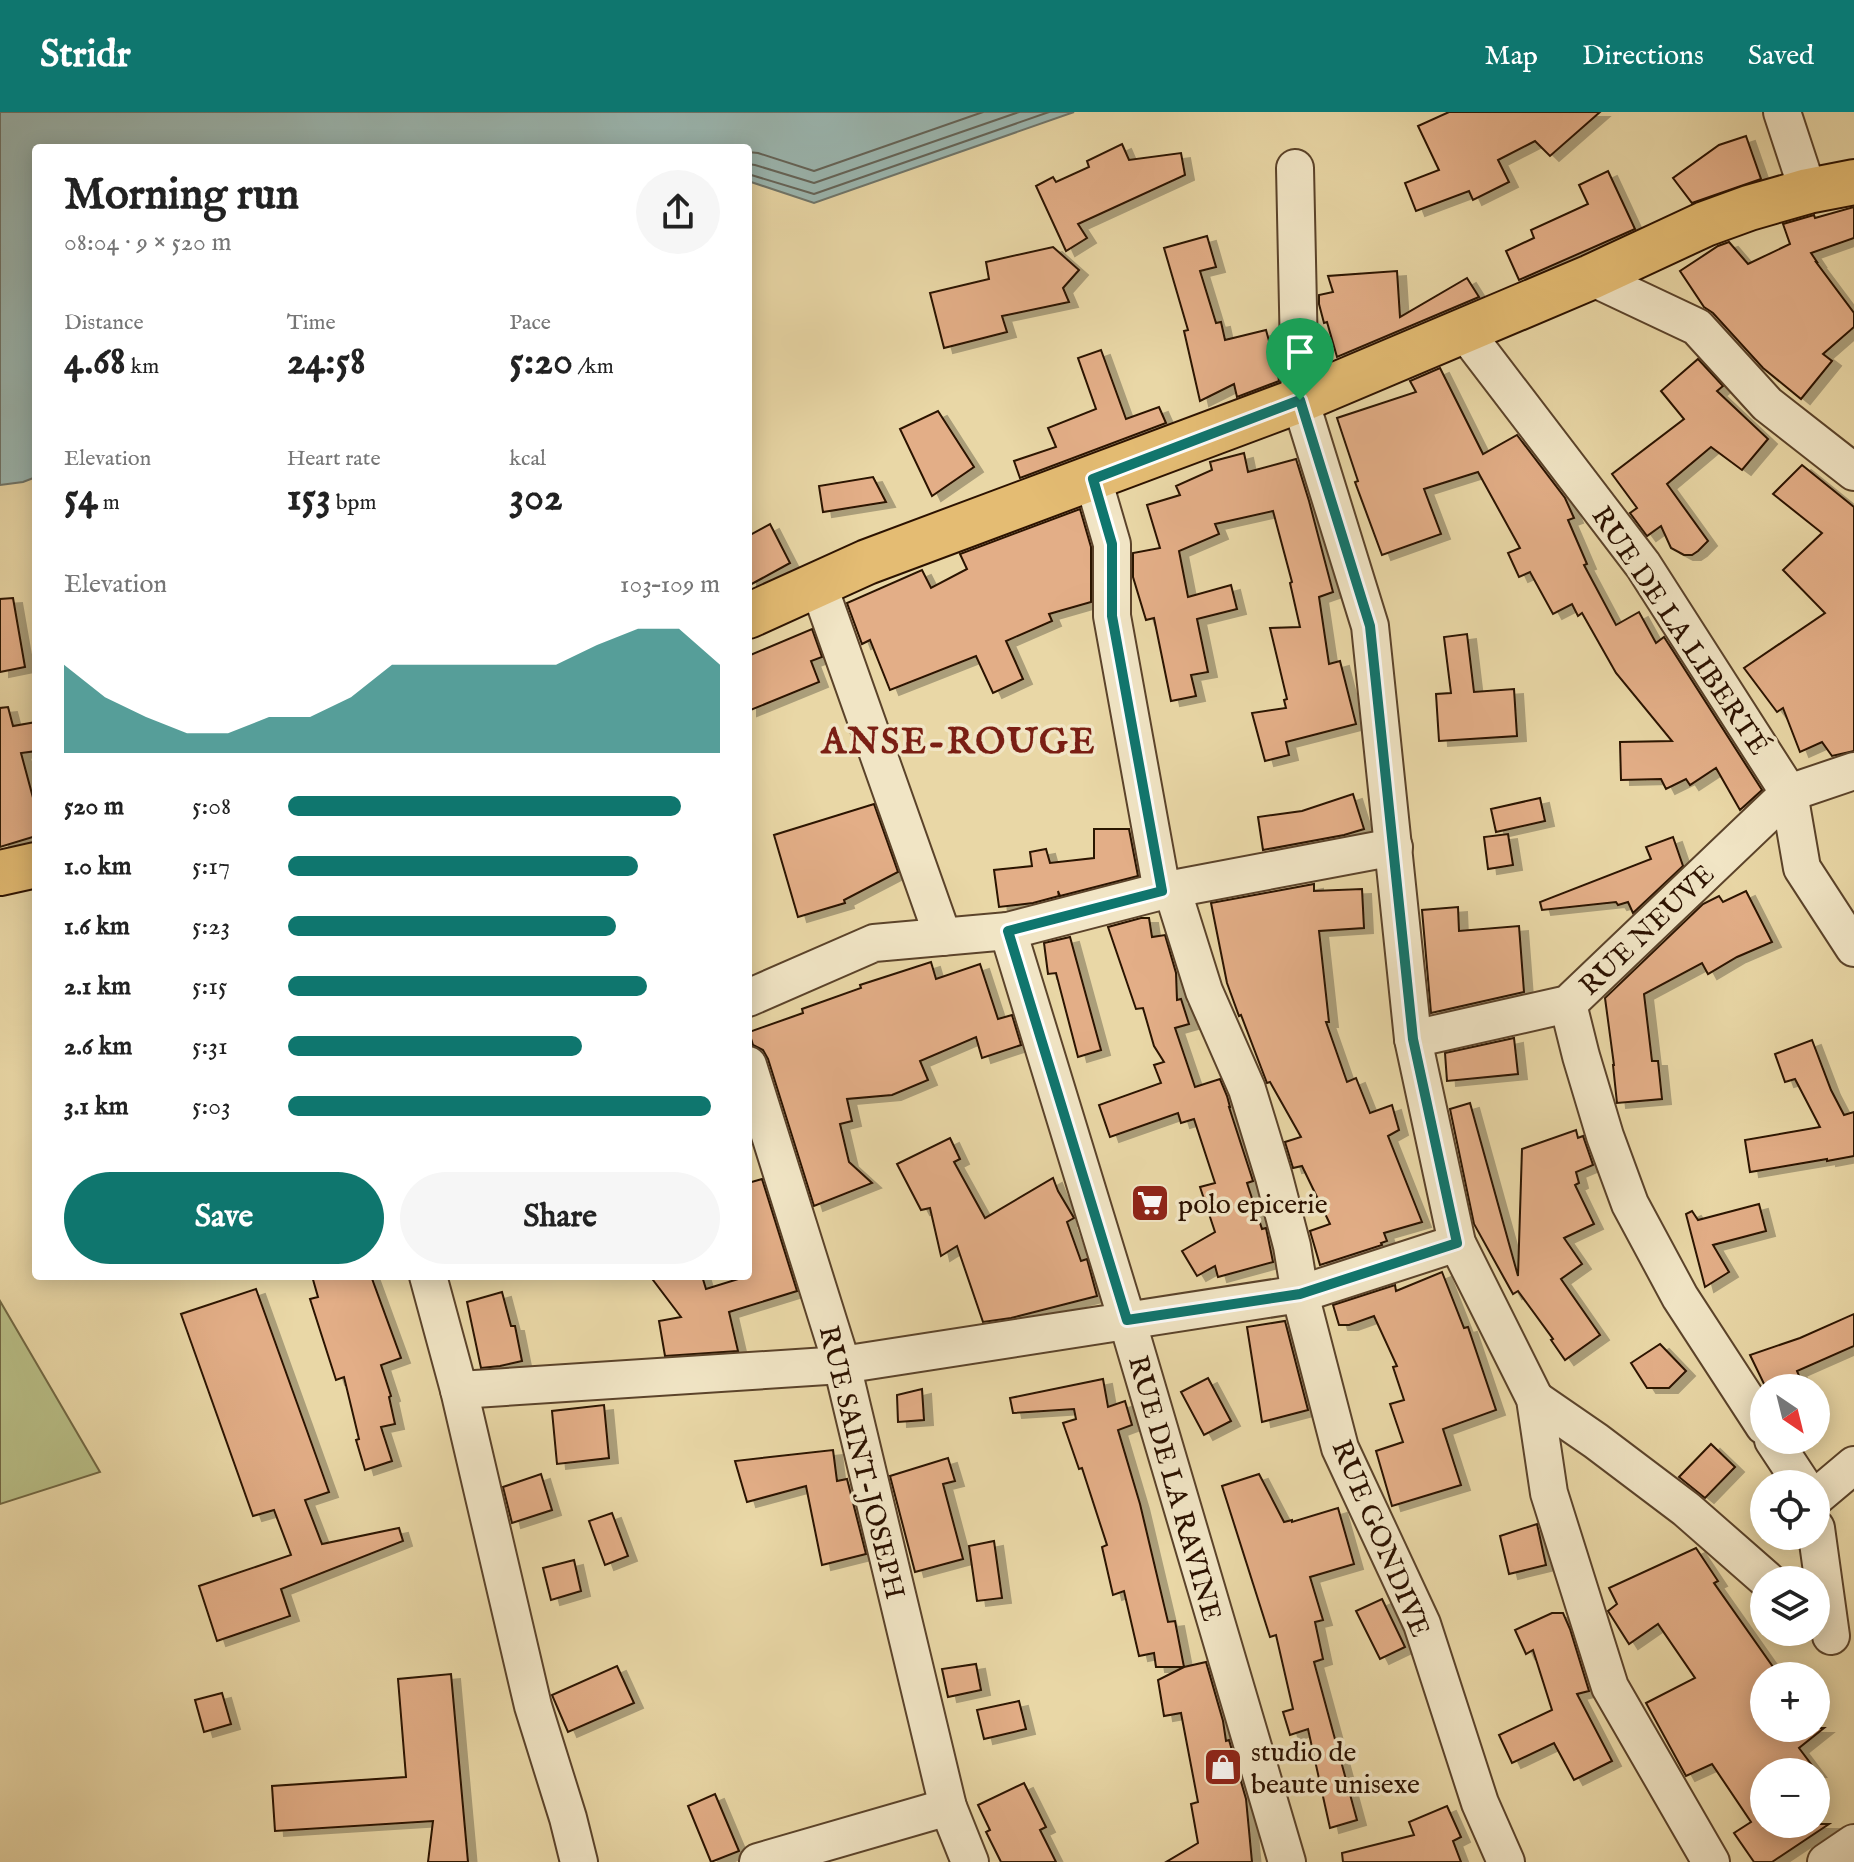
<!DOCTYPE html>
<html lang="en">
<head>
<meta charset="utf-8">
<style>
	:root { --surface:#fff; --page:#f6f6f6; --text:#222; --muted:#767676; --accent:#0f766e }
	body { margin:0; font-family:"IM FELL English",serif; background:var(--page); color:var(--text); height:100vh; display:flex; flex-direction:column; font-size:30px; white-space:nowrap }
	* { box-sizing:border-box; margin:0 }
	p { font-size:26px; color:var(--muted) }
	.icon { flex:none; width:44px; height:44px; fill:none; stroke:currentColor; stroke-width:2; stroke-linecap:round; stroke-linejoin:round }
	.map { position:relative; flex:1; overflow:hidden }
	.sheet { position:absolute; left:32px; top:32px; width:720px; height:1136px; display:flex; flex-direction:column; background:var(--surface); border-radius:8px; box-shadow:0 4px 20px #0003 }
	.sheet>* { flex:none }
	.needle { width:52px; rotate:145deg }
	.fabs { position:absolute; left:1750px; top:1262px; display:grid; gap:16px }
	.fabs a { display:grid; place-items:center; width:80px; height:80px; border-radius:50%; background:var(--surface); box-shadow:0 4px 20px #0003; font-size:40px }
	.pin { position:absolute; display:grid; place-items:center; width:68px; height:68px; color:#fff; margin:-82px -34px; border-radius:50% 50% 50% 0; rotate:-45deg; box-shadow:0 0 8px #0007 }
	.pin .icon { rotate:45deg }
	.round { display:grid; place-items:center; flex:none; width:84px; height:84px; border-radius:42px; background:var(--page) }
	.overview { display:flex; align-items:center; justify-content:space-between; height:136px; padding:0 32px }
	h1 { font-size:44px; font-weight:800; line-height:60px }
	.stats { display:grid; grid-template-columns:repeat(3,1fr); gap:12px; height:136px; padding:8px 32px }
	.stats div { display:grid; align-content:center }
	.stats b { font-size:40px; font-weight:800 }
	.stats small { font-size:22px; font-weight:400 }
	.stats p { font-size:22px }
	.chart { height:224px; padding:16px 32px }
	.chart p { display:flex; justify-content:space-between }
	.chart svg { width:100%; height:144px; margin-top:8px; fill:var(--accent); opacity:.7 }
	.cta { display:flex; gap:16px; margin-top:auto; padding:16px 32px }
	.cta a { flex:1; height:92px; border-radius:48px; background:var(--accent); color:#fff; font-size:32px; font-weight:800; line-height:92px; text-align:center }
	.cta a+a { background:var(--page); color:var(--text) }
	ul { padding:0 32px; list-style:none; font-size:26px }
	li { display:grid; grid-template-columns:128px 96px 1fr; align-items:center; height:60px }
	li i { height:20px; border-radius:10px; background:var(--accent) }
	header { display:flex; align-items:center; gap:48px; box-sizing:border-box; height:112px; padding:0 40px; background:var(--accent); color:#fff }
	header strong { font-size:38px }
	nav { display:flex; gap:44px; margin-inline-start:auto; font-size:28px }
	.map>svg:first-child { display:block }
	.green { fill:#b8be86; stroke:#726843; stroke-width:2 }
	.water { fill:#9bb7b1; stroke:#6f756a; stroke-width:2 }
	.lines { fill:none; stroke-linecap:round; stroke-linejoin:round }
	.shore { stroke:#646458; stroke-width:2 }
	.building { fill:#e3ae87; stroke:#2c1200; stroke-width:2; filter:url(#shadow) }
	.minor-casing { stroke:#5b432a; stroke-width:40 }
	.major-casing { stroke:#2c1200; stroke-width:48 }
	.minor { stroke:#f1e5c5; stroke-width:36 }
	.major { stroke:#e4bc73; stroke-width:44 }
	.route-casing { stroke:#fff; stroke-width:16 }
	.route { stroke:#0f766e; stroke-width:10 }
	.labels { text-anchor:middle; stroke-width:7; stroke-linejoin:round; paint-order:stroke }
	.street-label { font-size:28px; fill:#2c1200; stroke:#f1e5c5 }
	.poi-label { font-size:28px; fill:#2c1200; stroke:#f1e5c5; text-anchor:start }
	.district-label { font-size:36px; font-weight:bold; letter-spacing:2px; fill:#7a1f14; stroke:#f1e5c5 }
</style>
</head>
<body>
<header>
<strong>Stridr</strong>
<nav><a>Map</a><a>Directions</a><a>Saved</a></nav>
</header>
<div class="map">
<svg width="1854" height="1750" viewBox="0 0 1854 1750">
	<defs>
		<filter id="shadow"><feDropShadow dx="9" dy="5" stdDeviation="0" flood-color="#0004"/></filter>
	</defs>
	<rect width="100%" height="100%" fill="#e9d7a6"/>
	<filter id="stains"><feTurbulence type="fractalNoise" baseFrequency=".0025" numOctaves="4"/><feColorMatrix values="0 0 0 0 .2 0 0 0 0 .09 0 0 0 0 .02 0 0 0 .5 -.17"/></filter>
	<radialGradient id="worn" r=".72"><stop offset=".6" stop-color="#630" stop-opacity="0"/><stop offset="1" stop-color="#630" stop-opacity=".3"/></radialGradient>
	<!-- green -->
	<polygon class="green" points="0,1189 100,1360 0,1392"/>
	<!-- water -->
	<polygon class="water" points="0,0 1074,0 814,91 748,69 748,36 36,36 36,365 23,370 0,373"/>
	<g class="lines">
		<!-- shore -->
		<g class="shore">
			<polyline points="748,40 758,41 814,59 983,0"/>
			<polyline points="748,52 755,53 814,71 1019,0"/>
			<polyline points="748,62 814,82 1049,0"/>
		</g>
	</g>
	<!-- building -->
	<g class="building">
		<polygon points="1449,0 1600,0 1550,44 1535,29 1498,48 1509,70 1473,88 1469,79 1416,99 1405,71 1439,58 1418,14"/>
		<polygon points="1746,24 1761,67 1692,91 1673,66 1719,33"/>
		<polygon points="1122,32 1129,48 1181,41 1185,63 1078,112 1087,126 1066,139 1036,74 1053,65 1056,70 1089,55 1087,49"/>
		<polygon points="1608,59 1635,117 1519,168 1506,139 1534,126 1531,118 1588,92 1579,73"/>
		<polygon points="1854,95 1854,126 1811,141 1817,150 1816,150 1854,201 1854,215 1823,242 1832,249 1801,287 1763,256 1713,201 1704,195 1680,159 1718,134 1729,130 1748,152 1790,132 1783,112 1814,103 1815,106"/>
		<polygon points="1207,124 1216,155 1200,159 1216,211 1221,210 1225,228 1266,218 1278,262 1279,269 1237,285 1234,272 1200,289 1184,219 1188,218 1164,136"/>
		<polygon points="1053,135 1079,158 1063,176 1069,190 1002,204 1007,220 944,236 930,181 989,167 986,150"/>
		<polygon points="1397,159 1400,205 1467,166 1479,185 1337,245 1327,210 1324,211 1319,192 1319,183 1333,180 1328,164"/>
		<polygon points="1101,238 1126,307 1159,295 1166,311 1020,366 1014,349 1056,335 1048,316 1096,297 1078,246"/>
		<polygon points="1698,247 1723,274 1717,279 1768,327 1742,358 1711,335 1667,372 1708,429 1698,439 1692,443 1684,443 1671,436 1661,414 1647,424 1630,401 1637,396 1612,362 1684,307 1661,279"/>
		<polygon points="1440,256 1483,342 1517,323 1565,386 1574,406 1568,408 1587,452 1584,453 1616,513 1639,500 1656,531 1664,525 1762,678 1740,698 1716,656 1690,673 1686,667 1666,677 1661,667 1621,668 1620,630 1672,629 1616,561 1582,501 1578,504 1572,492 1553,502 1530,460 1519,465 1508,441 1520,436 1478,360 1424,377 1441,422 1382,443 1355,370 1358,369 1337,306 1416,280 1410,269"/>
		<polygon points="938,299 974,355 932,384 900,317"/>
		<polygon points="1244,341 1248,360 1296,347 1309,389 1333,480 1319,485 1329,552 1340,549 1356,612 1286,630 1289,643 1265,649 1252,601 1286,596 1284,588 1287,587 1270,516 1300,515 1290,471 1292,470 1273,399 1215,412 1219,422 1179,439 1188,485 1231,473 1237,497 1197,507 1208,560 1191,563 1196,584 1171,589 1154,506 1146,508 1133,465 1133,441 1160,436 1147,393 1180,383 1176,374 1212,358 1210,350"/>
		<polygon points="1802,353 1854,395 1854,639 1832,644 1822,630 1800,640 1783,596 1777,600 1744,556 1825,501 1783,458 1822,421 1773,382"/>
		<polygon points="873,365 886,390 823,400 819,374"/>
		<polygon points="1080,397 1091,435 1091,490 1049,502 1052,509 1006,529 1023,567 993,581 976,544 890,578 870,528 862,532 847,491 922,458 931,476 967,457 960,442"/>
		<polygon points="770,412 790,451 748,474 748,424"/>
		<polygon points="13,486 25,555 0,560 0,487"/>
		<polygon points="812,517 822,545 811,549 819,570 748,599 748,544"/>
		<polygon points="1467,522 1474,580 1514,577 1517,624 1439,629 1436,582 1451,581 1444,525"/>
		<polygon points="8,595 13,614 36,610 36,639 21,641 36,697 36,724 0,735 0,596"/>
		<polygon points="1353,682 1364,717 1344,723 1263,738 1258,705 1302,699"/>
		<polygon points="1540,686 1545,709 1496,720 1491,697"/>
		<polygon points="874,692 898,760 844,788 845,791 798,805 774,723"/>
		<polygon points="1094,717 1129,717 1138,764 1060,784 1058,779 1059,784 1033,791 999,795 994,758 1032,754 1030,740 1046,737 1050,751 1094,746"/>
		<polygon points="1508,722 1513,753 1488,757 1484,725"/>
		<polygon points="1673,725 1683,754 1633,801 1628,790 1618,793 1616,790 1542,798 1540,790 1651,747 1646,735"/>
		<polygon points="1314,772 1314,779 1362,777 1364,816 1319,819 1329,910 1326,910 1347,970 1356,966 1370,1001 1392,993 1399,1018 1388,1024 1422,1110 1384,1121 1387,1129 1381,1131 1382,1133 1320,1153 1310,1119 1330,1112 1302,1054 1293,1056 1285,1030 1301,1025 1270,970 1267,971 1241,903 1239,904 1227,871 1211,791"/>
		<polygon points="1746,779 1772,830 1737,845 1708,862 1702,851 1644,882 1652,949 1658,949 1662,987 1617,991 1613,953 1614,953 1605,886 1703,792 1719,784 1723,790"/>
		<polygon points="1458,795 1459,819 1519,814 1524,880 1431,901 1422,798"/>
		<polygon points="1141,806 1149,806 1152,825 1165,823 1176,861 1177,888 1181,887 1189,912 1175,916 1195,975 1220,967 1227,984 1230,995 1229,995 1253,1069 1247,1071 1262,1117 1266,1116 1273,1150 1218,1165 1215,1154 1197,1164 1182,1139 1215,1120 1200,1075 1215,1071 1194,1007 1181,1011 1178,1001 1110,1025 1099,993 1161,971 1154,953 1164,950 1154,934 1143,896 1136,897 1108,815"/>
		<polygon points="1070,825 1101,938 1078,945 1056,861 1048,862 1044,831"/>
		<polygon points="931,850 936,867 980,852 998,907 1012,903 1021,933 982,946 976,925 920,949 928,968 892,983 847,987 852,1009 840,1012 849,1050 872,1071 814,1094 768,947 763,938 753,933 749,920 803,901 802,897 861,876 860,873"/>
		<polygon points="1514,926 1518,962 1447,969 1445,941"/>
		<polygon points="1812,928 1831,978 1844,1003 1854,1000 1854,1044 1827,1049 1827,1047 1750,1060 1745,1028 1820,1015 1795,967 1785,970 1775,942"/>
		<polygon points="1470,991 1518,1164 1522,1037 1576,1018 1578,1026 1583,1024 1593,1053 1576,1060 1579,1071 1575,1073 1594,1112 1564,1126 1582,1152 1561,1167 1600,1223 1565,1248 1551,1228 1553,1227 1518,1179 1513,1182 1474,1112 1450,997"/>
		<polygon points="950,1026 960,1047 954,1050 985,1106 1053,1066 1058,1079 1074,1106 1067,1110 1081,1149 1087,1147 1097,1184 1011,1206 983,1210 957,1134 941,1144 930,1096 921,1098 897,1052"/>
		<polygon points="762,1067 797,1179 729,1200 738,1239 665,1244 659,1209 681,1205 650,1164 702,1164 706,1177 748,1164 748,1071"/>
		<polygon points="1759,1092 1766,1119 1713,1133 1729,1160 1705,1175 1686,1102 1692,1099 1698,1108"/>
		<polygon points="1442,1160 1464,1216 1468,1215 1496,1298 1443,1317 1461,1373 1392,1394 1376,1339 1403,1330 1390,1292 1404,1288 1393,1255 1397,1254 1374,1204 1349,1213 1339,1213 1333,1193 1395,1173 1396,1179"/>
		<polygon points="312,1164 371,1164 401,1246 381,1253 391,1284 389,1285 395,1312 381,1315 392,1349 365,1358 356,1328 359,1327 344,1265 336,1268 310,1187 318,1185"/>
		<polygon points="256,1177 329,1380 305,1388 322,1432 399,1416 403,1429 281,1477 290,1504 217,1529 199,1474 291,1443 274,1398 253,1404 181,1202"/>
		<polygon points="502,1180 511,1214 515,1214 522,1249 500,1254 481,1256 467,1190"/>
		<polygon points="1854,1202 1854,1234 1797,1259 1804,1276 1766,1276 1750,1243 1800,1226"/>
		<polygon points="1285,1209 1308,1298 1262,1310 1247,1215"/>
		<polygon points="1660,1232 1686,1259 1669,1276 1647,1276 1631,1251"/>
		<polygon points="1208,1266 1231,1309 1204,1323 1181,1280"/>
		<polygon points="1103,1267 1108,1295 1125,1289 1132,1313 1118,1318 1140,1392 1168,1510 1175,1509 1184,1555 1206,1550 1223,1609 1226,1629 1229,1628 1246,1687 1252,1750 1166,1750 1198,1731 1191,1692 1198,1690 1181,1601 1164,1604 1158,1568 1184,1555 1156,1555 1154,1541 1139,1544 1124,1479 1113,1483 1102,1435 1107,1433 1082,1356 1079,1357 1063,1311 1076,1307 1074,1297 1013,1301 1010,1286"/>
		<polygon points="922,1277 924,1308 898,1310 897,1283"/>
		<polygon points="604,1293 609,1346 557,1352 552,1299"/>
		<polygon points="1711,1332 1735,1355 1705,1386 1679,1365"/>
		<polygon points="833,1338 837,1369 847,1367 866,1442 822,1453 806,1374 747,1390 735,1349"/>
		<polygon points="948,1346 955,1369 943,1372 963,1447 915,1460 890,1364"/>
		<polygon points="541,1362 552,1398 512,1411 503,1375"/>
		<polygon points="1259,1362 1284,1410 1292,1408 1292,1410 1338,1396 1354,1452 1310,1465 1323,1508 1315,1510 1323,1547 1314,1550 1357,1708 1330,1716 1308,1617 1290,1623 1283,1600 1293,1597 1276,1523 1270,1525 1222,1374"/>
		<polygon points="612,1401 628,1444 605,1453 589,1409"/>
		<polygon points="1537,1412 1546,1453 1509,1462 1500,1424"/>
		<polygon points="994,1429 1002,1486 977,1489 969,1434"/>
		<polygon points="1696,1436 1718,1469 1714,1471 1778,1562 1775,1564 1764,1564 1764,1616 1824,1616 1799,1636 1817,1660 1764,1660 1764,1712 1829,1712 1772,1750 1754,1750 1734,1721 1751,1710 1712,1652 1686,1664 1646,1591 1695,1566 1658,1512 1629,1532 1608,1499 1617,1492 1609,1476"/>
		<polygon points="574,1448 581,1479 551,1488 543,1456"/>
		<polygon points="1382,1487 1405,1535 1380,1547 1356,1499"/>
		<polygon points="1552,1501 1563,1501 1570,1517 1589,1579 1577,1582 1612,1649 1574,1668 1554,1631 1512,1651 1499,1623 1552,1598 1533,1538 1526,1542 1515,1518"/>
		<polygon points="976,1552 981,1578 948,1585 942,1557"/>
		<polygon points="617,1554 634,1591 568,1620 552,1583"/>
		<polygon points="451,1562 468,1750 428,1750 433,1709 275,1719 272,1674 406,1665 398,1567"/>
		<polygon points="222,1581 231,1612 204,1620 195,1588"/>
		<polygon points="1019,1589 1026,1617 984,1627 977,1598"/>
		<polygon points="1024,1671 1046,1715 1040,1718 1056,1750 1001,1750 986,1720 990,1718 978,1693"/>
		<polygon points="715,1682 739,1739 711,1750 688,1694"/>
		<polygon points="1447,1694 1461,1725 1453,1729 1461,1750 1343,1750 1342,1741 1414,1723 1409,1710"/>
	</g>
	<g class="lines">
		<defs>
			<g id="minor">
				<polyline points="1782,0 1808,79"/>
				<polyline points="1295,56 1300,288 1370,514 1413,927 1457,1131 1535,1287 1549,1381 1610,1575 1711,1750"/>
				<polyline points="1591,165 1697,215 1767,292 1854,360"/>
				<polyline points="1465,220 1643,453 1789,681 1802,756 1854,836"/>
				<polyline points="1093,367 1112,432 1112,504 1162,779"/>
				<polyline points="818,472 943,825"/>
				<polyline points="1172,777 1204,879 1247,977 1274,1065 1292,1134 1300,1182 1340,1336 1422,1512 1480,1691 1506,1750"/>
				<polyline points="1008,819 1127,1208 1287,1750"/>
				<polyline points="748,886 874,831 1008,819 1162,779 1394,735"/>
				<polyline points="1568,892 1581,944 1605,1024 1630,1092 1680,1185 1764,1314"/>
				<polyline points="1413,927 1568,892 1789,681 1854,659"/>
				<polyline points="748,953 842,1253 948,1695 970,1750"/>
				<polyline points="428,1164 459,1278 533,1594 568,1706 579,1750"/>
				<polyline points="459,1278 842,1253 1300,1182 1457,1131"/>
				<polyline points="1535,1287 1596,1329 1686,1397 1767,1468"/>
				<polyline points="1773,1328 1802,1372"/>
				<polyline points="1816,1385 1854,1353"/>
				<polyline points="1816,1416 1831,1524"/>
				<polyline points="758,1750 948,1695"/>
				<polyline points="1826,1750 1854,1731"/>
			</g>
			<g id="major">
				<polyline points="748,504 867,450 1300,288 1591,165 1705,112 1749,96 1808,79 1854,70"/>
				<polyline points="0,761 36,753"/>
			</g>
		</defs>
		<!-- minor casing -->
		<use href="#minor" class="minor-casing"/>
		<!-- major casing -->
		<use href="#major" class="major-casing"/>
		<!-- minor -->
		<use href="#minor" class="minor"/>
		<!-- major -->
		<use href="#major" class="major"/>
	</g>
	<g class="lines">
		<defs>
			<polygon id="route" points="1300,288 1370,514 1413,927 1457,1131 1300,1182 1127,1208 1008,819 1162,779 1112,504 1112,432 1093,367"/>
		</defs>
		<!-- route casing -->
		<use href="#route" class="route-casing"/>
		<!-- route -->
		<use href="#route" class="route"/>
	</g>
	<!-- icons -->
	<defs>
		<symbol id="supermarket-square" viewBox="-11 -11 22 22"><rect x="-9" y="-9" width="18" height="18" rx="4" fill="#8f2418" stroke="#f1e5c5"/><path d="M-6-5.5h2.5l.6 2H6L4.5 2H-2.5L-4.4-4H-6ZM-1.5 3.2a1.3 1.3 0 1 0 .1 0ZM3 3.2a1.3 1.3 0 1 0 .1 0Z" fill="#fff"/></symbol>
		<symbol id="shop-square" viewBox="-11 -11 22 22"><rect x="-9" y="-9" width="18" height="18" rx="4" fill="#8f2418" stroke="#f1e5c5"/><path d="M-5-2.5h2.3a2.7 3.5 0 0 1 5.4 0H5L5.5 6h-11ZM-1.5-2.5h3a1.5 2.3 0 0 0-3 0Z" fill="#fff"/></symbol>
	</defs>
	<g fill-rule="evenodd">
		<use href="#supermarket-square" x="1128" y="1069" width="44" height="44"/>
		<use href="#shop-square" x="1201" y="1633" width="44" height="44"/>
	</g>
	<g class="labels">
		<!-- street labels -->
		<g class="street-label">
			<text transform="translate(1681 518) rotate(56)" y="10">RUE DE LA LIBERTÉ</text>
			<text transform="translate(1646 817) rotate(-44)" y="10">RUE NEUVE</text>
			<text transform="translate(863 1350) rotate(76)" y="10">RUE SAINT-JOSEPH</text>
			<text transform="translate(1176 1376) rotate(74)" y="10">RUE DE LA RAVINE</text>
			<text transform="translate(1382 1426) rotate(67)" y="10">RUE GONDIVE</text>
		</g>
		<!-- poi labels -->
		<g class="poi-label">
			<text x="1178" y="1101">polo epicerie</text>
			<text x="1251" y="1649">studio de<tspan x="1251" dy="32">beaute unisexe</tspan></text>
		</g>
		<!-- district labels -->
		<g class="district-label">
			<text x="959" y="641">ANSE-ROUGE</text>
		</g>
	</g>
	<rect width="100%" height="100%" filter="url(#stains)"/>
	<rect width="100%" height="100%" fill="url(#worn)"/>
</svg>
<div class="fabs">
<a><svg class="needle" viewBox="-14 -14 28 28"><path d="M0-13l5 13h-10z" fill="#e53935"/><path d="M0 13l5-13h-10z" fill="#767676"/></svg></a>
<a><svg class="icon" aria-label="locate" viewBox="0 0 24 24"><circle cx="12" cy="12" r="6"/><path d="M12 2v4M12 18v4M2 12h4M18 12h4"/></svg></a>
<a><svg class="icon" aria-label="layers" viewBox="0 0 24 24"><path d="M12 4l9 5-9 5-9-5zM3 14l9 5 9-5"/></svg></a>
<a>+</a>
<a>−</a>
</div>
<div class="pin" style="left:1300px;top:288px;background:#1e9e55"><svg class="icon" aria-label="arrive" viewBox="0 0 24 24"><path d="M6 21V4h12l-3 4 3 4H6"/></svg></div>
<section class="sheet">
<div class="overview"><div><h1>Morning run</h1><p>08:04 · 9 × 520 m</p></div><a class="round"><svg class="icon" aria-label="share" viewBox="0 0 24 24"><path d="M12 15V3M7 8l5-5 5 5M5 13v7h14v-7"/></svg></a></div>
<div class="stats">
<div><p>Distance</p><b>4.68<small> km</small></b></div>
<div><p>Time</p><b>24:58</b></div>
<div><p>Pace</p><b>5:20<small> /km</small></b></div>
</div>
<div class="stats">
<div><p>Elevation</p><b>54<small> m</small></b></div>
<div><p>Heart rate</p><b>153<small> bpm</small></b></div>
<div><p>kcal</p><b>302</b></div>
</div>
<div class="chart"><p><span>Elevation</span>103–109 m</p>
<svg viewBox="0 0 160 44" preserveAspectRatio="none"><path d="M0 44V17L10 27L20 33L30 38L40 38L50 33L60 33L70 27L80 17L90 17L100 17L110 17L120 17L130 11L140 6L150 6L160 17V44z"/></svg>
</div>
<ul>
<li><b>520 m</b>5:08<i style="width:91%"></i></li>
<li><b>1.0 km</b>5:17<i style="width:81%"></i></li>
<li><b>1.6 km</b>5:23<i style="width:76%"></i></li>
<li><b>2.1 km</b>5:15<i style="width:83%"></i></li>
<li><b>2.6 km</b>5:31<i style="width:68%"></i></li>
<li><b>3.1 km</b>5:03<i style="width:98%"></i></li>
</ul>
<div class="cta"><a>Save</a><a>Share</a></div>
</section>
</div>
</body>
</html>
